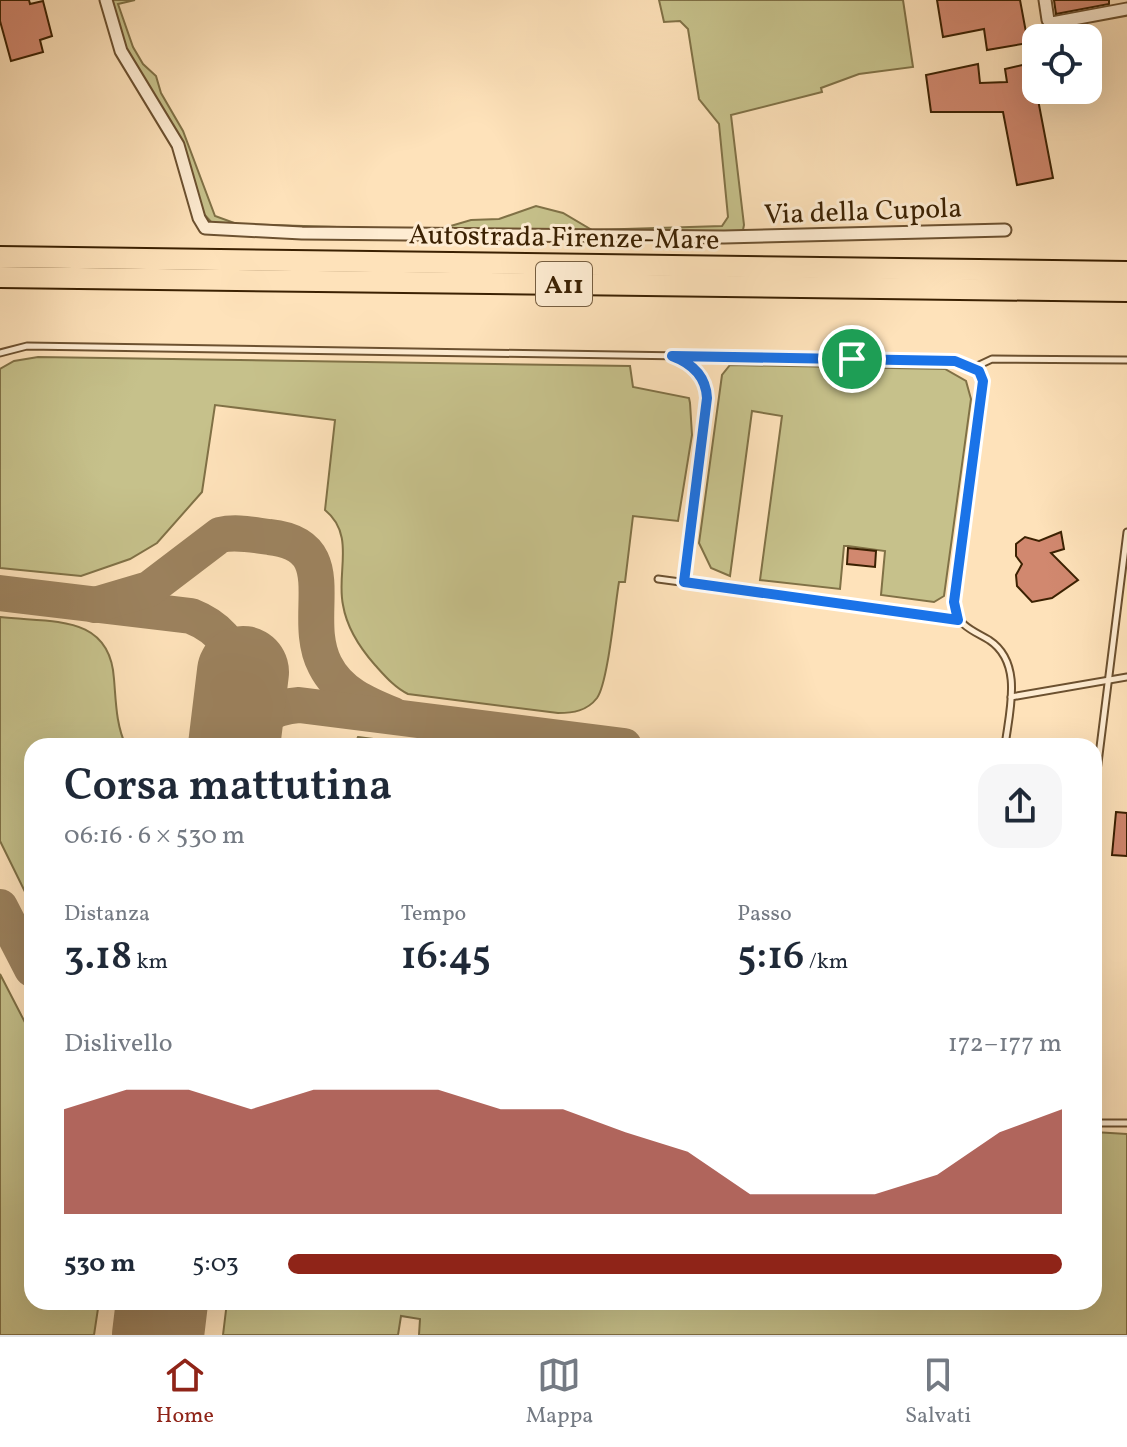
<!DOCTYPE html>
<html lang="it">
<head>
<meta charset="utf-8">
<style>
	:root { --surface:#fff; --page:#f6f6f7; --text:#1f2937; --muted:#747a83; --line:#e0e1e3; --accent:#8f2418 }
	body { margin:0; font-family:Vollkorn,serif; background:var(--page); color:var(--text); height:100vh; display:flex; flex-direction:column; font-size:30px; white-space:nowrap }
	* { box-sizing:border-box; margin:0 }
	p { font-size:26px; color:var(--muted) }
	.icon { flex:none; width:44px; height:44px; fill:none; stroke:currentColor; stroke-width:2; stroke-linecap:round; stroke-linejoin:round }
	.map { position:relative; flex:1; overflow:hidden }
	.drawer { position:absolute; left:24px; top:738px; width:1078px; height:572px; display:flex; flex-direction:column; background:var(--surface); border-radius:24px; box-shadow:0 8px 32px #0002 }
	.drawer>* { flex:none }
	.buttons { position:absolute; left:1022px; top:24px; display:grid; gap:16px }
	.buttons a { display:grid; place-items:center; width:80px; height:80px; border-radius:16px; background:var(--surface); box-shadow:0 8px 32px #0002; font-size:40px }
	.pin { position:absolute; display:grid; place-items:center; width:68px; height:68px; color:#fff; margin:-34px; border:4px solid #fff; border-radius:50%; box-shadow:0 2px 8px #0007 }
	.round { display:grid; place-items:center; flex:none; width:84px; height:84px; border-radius:24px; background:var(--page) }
	.summary { display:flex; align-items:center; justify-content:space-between; height:136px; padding:0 40px }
	h1 { font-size:44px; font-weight:600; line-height:60px }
	.figures { display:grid; grid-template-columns:repeat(3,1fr); gap:12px; height:136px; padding:8px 40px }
	.figures div { display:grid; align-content:center }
	.figures b { font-size:40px; font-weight:600 }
	.figures small { font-size:22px; font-weight:400 }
	.figures p { font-size:22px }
	.chart { height:224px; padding:16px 40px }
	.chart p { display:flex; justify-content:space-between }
	.chart svg { width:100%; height:144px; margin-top:8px; fill:var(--accent); opacity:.7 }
	ul { padding:0 40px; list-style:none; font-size:26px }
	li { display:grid; grid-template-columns:128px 96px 1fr; align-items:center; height:60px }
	li i { height:20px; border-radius:10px; background:var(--accent) }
	.tabs { display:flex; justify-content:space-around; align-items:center; height:112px; border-top:2px solid var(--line); background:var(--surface); font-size:22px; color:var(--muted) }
	.tabs a { display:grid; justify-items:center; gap:4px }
	.tabs .on { color:var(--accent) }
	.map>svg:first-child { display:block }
	.green { fill:#c6c18b; stroke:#807146; stroke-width:2 }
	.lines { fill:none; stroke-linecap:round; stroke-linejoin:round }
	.taxiway { stroke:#9c825e; stroke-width:36 }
	.runway { stroke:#9c825e; stroke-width:92 }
	.building { fill:#d1886f; stroke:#3b2102; stroke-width:2 }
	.lane-casing { stroke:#6c5130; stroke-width:9 }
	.street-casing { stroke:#6c5130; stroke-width:15 }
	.highway-casing { stroke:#3b2102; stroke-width:24 }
	.lane { stroke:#feecd2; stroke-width:5 }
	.street { stroke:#feecd2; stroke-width:11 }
	.highway { stroke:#fee2ba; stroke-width:20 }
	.route-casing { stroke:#fff; stroke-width:16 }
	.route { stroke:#1a73e8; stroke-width:10 }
	.labels { text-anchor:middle; stroke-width:6; stroke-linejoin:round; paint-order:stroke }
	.shield { fill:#feecd2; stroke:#765e40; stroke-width:2 }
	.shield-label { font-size:26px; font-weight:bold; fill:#3b2102 }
	.street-label { font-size:28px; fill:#3b2102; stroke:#feecd2 }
</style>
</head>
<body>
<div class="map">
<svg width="1127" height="1335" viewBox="0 0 1127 1335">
	<rect width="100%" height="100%" fill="#fee2ba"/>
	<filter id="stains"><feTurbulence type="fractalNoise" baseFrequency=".0025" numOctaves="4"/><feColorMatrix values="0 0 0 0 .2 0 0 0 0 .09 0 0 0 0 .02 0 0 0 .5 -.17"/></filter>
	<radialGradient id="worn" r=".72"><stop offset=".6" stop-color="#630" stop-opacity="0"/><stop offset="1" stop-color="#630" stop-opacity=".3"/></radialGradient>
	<!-- green -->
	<g class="green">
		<polygon points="110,0 135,0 118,4 133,47 143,64 156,76 161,93 183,131 215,216 237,224 437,230 471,220 499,219 536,206 563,213 592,230 722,226 728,217 719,124 699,99 688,29 680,21 664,22 659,0 903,0 913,67 859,74 821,88 822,92 731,115 744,225 743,230 736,232 327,231 214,225 201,211 182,143 127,51"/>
		<path d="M38,357L630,366L633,387L689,398L690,403L692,435L678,521L633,516L625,582H619C615,605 608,683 597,698C587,711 573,713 558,713L408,694C395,688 385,676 375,665C360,648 347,629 343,605C336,573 356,535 325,510L335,420L215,405L202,492L157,543L130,559L81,576L0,568V369L14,361Z"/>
		<polygon points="730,365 945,369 966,381 971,399 944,596 934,602 881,595 885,551 848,546 844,546 840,589 760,580 782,416 752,411 730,576 711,568 699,543 722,375"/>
		<path d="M0,617C51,623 110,613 114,679C116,702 116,725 126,746H32V906L0,841Z"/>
		<polygon points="358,737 428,746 354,746"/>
		<polygon points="0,974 32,1036 32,1302 99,1302 94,1335 0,1335"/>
		<polygon points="1094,1132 1127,1134 1127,1335 419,1335 420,1319 401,1316 398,1335 223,1335 227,1302 1094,1302"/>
	</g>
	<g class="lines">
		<!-- taxiway -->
		<g class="taxiway">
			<path d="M0,593L191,616C224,629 239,653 241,688"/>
			<path d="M95,605L149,589L220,535C236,531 253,535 269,537C347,545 299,615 325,665C339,693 366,704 393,715"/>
			<path d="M239,746C250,720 271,707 299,705L624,746"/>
			<polyline points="0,907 32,969"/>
		</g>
		<!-- runway -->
		<g class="runway">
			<polyline points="234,746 243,672"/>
			<polyline points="158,1335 162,1302"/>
		</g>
	</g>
	<!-- building -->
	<g class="building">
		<polygon points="0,0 29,0 30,4 43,1 52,36 40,40 43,52 11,61 0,21"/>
		<polygon points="937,0 1020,0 1028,43 987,50 984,29 943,37"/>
		<polygon points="1054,0 1109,0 1109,4 1056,14"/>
		<polygon points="1031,63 1053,178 1017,185 1003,112 931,112 926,75 978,64 980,83 1007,82 1005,69"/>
		<polygon points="1061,532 1064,549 1051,553 1078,580 1052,598 1032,602 1017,586 1016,575 1022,564 1016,556 1016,544 1025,537 1039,541"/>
		<polygon points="848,548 876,551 875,567 847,564"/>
		<polygon points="1116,812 1127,813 1127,856 1112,855"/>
	</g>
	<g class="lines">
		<defs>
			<g id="lane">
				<path d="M0,353L27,346L942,360C960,361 978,362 983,381L954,607C958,626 974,631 989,640C1024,663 1009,712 1005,746"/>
				<path d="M677,358C694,365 706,379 707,398L684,582"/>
				<polyline points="975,367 992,359 1127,360"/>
				<polyline points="658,579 957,619"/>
				<polyline points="1011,697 1127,677"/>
				<polyline points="1094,795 1127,532"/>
				<polyline points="1094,1123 1127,1123"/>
			</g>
			<g id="street">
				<polyline points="106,0 121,51 178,145 199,218 205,228 302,233 724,237 1005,230"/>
				<polyline points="1045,0 1048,20 1052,23 1127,9"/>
			</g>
			<g id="highway">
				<polyline points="0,257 1127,272"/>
				<polyline points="0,277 1127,291"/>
			</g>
		</defs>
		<!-- lane casing -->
		<use href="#lane" class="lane-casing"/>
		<!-- street casing -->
		<use href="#street" class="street-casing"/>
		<!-- highway casing -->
		<use href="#highway" class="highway-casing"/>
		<!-- lane -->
		<use href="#lane" class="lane"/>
		<!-- street -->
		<use href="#street" class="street"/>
		<!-- highway -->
		<use href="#highway" class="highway"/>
	</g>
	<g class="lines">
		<defs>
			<path id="route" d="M672,356L955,361L979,371L983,381L954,602L958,620L684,582L707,398C706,376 691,363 672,356Z"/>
		</defs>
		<!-- route casing -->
		<use href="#route" class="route-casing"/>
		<!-- route -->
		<use href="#route" class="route"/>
	</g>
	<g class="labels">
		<!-- shield labels -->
		<rect class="shield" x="536" y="262" width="56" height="44" rx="6"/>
		<g class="shield-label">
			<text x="564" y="293">A11</text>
		</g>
		<!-- street labels -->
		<g class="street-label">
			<text transform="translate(863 210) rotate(-2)" y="10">Via della Cupola</text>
			<text transform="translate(564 236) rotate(1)" y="10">Autostrada Firenze-Mare</text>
		</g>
	</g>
	<rect width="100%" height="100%" filter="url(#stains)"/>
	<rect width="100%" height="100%" fill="url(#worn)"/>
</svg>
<div class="buttons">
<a><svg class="icon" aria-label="locate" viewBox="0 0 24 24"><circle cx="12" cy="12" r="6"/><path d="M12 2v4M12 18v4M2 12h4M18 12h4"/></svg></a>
</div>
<div class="pin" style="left:852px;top:359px;background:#1e9e55"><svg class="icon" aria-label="arrive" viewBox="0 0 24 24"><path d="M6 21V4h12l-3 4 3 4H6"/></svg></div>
<section class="drawer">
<div class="summary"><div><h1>Corsa mattutina</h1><p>06:16 · 6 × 530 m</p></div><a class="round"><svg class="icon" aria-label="share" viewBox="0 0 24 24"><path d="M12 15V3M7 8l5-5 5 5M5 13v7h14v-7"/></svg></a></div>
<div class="figures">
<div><p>Distanza</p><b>3.18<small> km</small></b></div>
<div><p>Tempo</p><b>16:45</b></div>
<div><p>Passo</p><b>5:16<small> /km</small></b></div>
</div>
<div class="chart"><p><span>Dislivello</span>172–177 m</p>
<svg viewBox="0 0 160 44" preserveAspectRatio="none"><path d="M0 44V12L10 6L20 6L30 12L40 6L50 6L60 6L70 12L80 12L90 19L100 25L110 38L120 38L130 38L140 32L150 19L160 12V44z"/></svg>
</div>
<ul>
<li><b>530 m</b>5:03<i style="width:100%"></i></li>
</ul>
</section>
</div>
<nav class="tabs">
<a class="on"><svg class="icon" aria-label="home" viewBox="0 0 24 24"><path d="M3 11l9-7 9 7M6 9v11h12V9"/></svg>Home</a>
<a><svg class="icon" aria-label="map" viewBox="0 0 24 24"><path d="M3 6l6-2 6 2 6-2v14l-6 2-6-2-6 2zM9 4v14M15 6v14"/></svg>Mappa</a>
<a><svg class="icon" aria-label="saved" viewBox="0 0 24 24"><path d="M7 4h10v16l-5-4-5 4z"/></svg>Salvati</a>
</nav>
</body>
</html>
